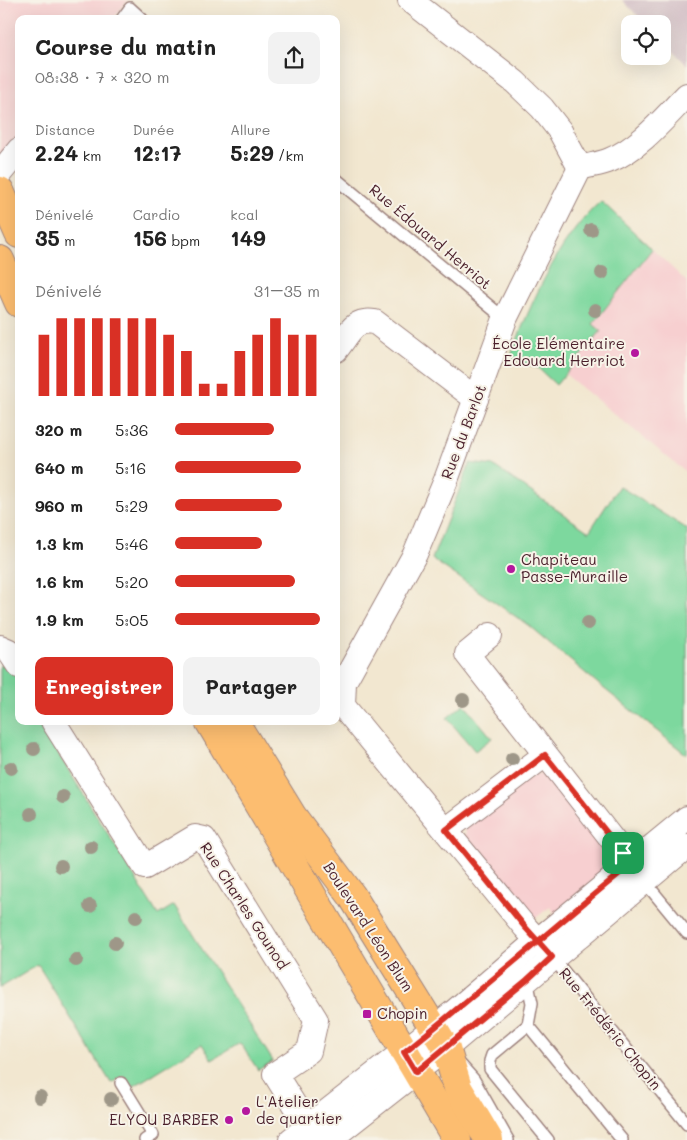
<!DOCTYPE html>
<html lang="fr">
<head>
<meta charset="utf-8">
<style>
	:root { --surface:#fff; --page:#f2f2f2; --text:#222; --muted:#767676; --accent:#d93025 }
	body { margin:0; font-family:Mali,sans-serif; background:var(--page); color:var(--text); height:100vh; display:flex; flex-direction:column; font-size:19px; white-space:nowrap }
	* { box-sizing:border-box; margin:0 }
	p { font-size:16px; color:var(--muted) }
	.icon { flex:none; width:28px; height:28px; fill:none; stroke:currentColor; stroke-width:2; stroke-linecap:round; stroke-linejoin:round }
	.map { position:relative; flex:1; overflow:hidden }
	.sheet { position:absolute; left:15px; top:15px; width:325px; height:710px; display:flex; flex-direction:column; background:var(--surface); border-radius:10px; box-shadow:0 5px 20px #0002 }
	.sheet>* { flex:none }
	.controls { position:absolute; left:621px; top:15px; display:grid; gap:10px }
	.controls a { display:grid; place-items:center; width:50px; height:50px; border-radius:10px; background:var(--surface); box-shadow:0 5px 20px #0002; font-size:25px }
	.pin { position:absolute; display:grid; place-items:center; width:42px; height:42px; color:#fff; margin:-21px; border-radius:10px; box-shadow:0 2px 8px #0006 }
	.round { display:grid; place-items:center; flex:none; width:52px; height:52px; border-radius:10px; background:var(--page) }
	.head { display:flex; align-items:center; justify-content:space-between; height:85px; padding:0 20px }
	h1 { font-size:22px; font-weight:700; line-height:38px }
	.stats { display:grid; grid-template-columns:repeat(3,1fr); gap:8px; height:85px; padding:5px 20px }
	.stats div { display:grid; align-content:center }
	.stats b { font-size:21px; font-weight:700 }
	.stats small { font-size:14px; font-weight:400 }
	.stats p { font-size:14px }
	.chart { height:140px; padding:10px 20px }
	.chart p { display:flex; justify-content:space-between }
	.chart svg { width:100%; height:90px; margin-top:5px; stroke:var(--accent); stroke-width:6 }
	.action { display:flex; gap:10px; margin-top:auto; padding:10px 20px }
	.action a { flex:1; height:58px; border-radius:10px; background:var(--accent); color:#fff; font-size:20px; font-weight:700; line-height:58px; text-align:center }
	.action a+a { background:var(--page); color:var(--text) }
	ul { padding:0 20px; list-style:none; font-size:16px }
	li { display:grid; grid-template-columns:80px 60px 1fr; align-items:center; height:38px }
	li i { height:12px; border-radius:6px; background:var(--accent) }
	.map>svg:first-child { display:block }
	.built { fill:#f7cfd0 }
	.industrial { fill:#d2bdc5 }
	.green { fill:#7dd89e; stroke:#647c64 }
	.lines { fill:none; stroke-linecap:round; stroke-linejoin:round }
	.lane-casing { stroke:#9e837e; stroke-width:14 }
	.street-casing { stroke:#9e837e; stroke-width:26 }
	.primary-casing { stroke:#9e837e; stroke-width:30 }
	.lane { stroke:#fff; stroke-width:11 }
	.street { stroke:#fff; stroke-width:24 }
	.primary { stroke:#fcbd6f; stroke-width:28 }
	.tree { fill:#9e9788 }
	.route-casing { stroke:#fff; stroke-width:10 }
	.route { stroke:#d93025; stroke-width:6 }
	.poi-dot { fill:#b5179e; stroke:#f7f3e8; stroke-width:2 }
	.labels { text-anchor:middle; stroke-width:4; stroke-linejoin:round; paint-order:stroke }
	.street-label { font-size:15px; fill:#4a1f2b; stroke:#f7f3e8 }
	.poi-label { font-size:15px; fill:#4a1f2b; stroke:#f7f3e8; text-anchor:start }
</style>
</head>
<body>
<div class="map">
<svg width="687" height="1140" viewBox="0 0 687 1140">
	<rect width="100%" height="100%" fill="#f7f3e8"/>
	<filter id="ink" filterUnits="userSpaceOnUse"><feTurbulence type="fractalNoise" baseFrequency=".02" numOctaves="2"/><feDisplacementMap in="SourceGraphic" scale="10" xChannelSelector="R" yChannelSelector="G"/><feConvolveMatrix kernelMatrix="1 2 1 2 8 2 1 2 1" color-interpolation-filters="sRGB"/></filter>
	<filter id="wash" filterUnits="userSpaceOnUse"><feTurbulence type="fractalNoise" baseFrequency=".0096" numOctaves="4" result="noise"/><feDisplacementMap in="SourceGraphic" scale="20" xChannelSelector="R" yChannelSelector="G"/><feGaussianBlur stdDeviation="1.12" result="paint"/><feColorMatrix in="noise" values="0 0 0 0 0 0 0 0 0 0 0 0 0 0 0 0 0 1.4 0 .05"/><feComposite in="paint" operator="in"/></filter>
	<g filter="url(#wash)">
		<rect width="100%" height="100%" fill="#f2e7d0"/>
		<!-- built -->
		<g class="built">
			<polygon points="0,0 128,0 113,19 19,19 19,135 0,157"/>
			<polygon points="652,249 687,282 687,473 565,374 601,331 592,324"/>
			<polygon points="535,774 547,774 611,856 609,866 555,913 550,907 533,920 465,838 466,825"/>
		</g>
		<!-- industrial -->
		<polygon class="industrial" points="622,0 687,0 687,65 663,41 662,24 646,24"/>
		<!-- green -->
		<g class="green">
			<path d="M601,201L652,249L593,324L601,331L556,385L538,368L510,358C530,305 558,239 601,201Z"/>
			<polygon points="470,463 494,466 589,532 619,486 687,529 687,755 602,687 528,625 432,559"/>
			<polygon points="0,665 13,671 19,680 19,721 38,721 158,915 174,905 273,1061 258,1070 240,1043 212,1060 202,1044 131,1088 124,1076 111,1083 38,965 0,988"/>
			<polygon points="464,704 492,738 475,751 447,718"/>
		</g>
	</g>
	<g filter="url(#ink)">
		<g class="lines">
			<defs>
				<g id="lane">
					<polyline points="122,19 130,8 142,19"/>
					<polyline points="336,179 505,319"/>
					<polyline points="645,882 687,933"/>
					<polyline points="552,957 687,1124"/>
					<polyline points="527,980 532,1003 528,1025 492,1055 490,1061 490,1069 548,1140"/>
					<polyline points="528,1025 622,1140"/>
					<polyline points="458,1062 474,1080 508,1140"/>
					<polyline points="121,1083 153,1135 145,1140"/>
				</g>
				<g id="street">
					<polyline points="410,0 515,82 542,108 560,131 580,168"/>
					<polyline points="0,173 19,150"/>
					<path d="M336,350C349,334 353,318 375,322L476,399"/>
					<polyline points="490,635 467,654 640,875"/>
					<polyline points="0,647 9,651 19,666"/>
					<polyline points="53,721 145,867 195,837 204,839 316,1020 309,1051 275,1074 301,1116 320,1140"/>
					<polyline points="446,830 545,755"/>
					<path d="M552,957L525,927L343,706L344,682L415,554L446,480L505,319L580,168C590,165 601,164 610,160C641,147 664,118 687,95"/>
					<polyline points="291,1140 454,1012 537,941 687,818"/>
					<polyline points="329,1140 446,1048 687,846"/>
				</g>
				<g id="primary">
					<polyline points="0,191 19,234"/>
					<polyline points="0,260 19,303"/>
					<polyline points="209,721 457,1140"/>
					<polyline points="234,721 293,817 352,896 446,1048 458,1088 489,1140"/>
				</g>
			</defs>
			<!-- lane casing -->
			<use href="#lane" class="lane-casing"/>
			<!-- street casing -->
			<use href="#street" class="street-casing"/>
			<!-- primary casing -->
			<use href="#primary" class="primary-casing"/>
			<!-- lane -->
			<use href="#lane" class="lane"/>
			<!-- street -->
			<use href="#street" class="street"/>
			<!-- primary -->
			<use href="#primary" class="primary"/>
		</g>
		<!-- trees -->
		<g class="tree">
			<circle cx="591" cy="230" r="7"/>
			<circle cx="602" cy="273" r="7"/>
			<circle cx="595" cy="310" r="7"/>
			<circle cx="588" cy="623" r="7"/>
			<circle cx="463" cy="700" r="7"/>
			<circle cx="34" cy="749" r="7"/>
			<circle cx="512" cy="759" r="7"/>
			<circle cx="11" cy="768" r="7"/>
			<circle cx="63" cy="797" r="7"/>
			<circle cx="31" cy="814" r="7"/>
			<circle cx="91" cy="847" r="7"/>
			<circle cx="61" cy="866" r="7"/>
			<circle cx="90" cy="906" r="7"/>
			<circle cx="136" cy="917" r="7"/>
			<circle cx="115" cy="943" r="7"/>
			<circle cx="76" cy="960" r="7"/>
			<circle cx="40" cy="1097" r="7"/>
			<circle cx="111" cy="1099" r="7"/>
		</g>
	</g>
	<g class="lines" filter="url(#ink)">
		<defs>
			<path id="route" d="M623,853L631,864C555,926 481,991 404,1052L416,1072L527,980L552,957L525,927L446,830L545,755L623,853"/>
		</defs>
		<!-- route casing -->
		<use href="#route" class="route-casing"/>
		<!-- route -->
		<use href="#route" class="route"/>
	</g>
	<!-- markers -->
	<g class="poi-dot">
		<circle cx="635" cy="353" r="5"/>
		<circle cx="511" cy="569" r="5"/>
		<rect x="362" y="1009" width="10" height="10" rx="2.5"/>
		<circle cx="246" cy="1111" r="5"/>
		<circle cx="229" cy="1120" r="5"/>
	</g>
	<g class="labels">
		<!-- street labels -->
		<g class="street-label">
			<text transform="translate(430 237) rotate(40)" y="5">Rue Édouard Herriot</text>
			<text transform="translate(464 432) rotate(-69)" y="5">Rue du Barlot</text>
			<text transform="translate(244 906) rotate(57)" y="5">Rue Charles Gounod</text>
			<text transform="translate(368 927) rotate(57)" y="5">Boulevard Léon Blum</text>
			<text transform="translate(610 1029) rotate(51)" y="5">Rue Frédéric Chopin</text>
		</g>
		<!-- poi labels -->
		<g class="poi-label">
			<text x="625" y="349" text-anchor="end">École Elémentaire<tspan x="625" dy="17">Edouard Herriot</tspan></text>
			<text x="521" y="565">Chapiteau<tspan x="521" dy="17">Passe-Muraille</tspan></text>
			<text x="377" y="1019">Chopin</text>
			<text x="256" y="1107">L'Atelier<tspan x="256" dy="17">de quartier</tspan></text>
			<text x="219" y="1125" text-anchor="end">ELYOU BARBER</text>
		</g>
	</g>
</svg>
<div class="controls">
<a><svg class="icon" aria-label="locate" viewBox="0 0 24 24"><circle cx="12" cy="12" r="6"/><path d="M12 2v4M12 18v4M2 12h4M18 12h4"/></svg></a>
</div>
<div class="pin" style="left:623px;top:853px;background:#1e9e55"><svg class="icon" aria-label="arrive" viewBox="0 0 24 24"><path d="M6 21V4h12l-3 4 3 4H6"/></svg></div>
<section class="sheet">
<div class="head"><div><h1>Course du matin</h1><p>08:38 · 7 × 320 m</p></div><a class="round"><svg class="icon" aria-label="share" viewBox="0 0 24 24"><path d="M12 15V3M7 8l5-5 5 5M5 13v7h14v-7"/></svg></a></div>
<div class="stats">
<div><p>Distance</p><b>2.24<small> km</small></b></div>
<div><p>Durée</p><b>12:17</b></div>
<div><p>Allure</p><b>5:29<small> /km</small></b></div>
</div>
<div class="stats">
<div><p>Dénivelé</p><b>35<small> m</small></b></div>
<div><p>Cardio</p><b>156<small> bpm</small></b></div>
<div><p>kcal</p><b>149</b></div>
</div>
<div class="chart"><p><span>Dénivelé</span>31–35 m</p>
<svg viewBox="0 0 160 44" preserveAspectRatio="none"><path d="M5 44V14M15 44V6M25 44V6M35 44V6M45 44V6M55 44V6M65 44V6M75 44V14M85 44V22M95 44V38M105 44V38M115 44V22M125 44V14M135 44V6M145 44V14M155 44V14"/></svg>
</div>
<ul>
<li><b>320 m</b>5:36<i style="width:68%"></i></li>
<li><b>640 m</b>5:16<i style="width:87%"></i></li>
<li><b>960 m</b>5:29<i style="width:74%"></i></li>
<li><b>1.3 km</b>5:46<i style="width:60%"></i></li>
<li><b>1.6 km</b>5:20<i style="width:83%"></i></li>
<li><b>1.9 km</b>5:05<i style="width:100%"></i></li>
</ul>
<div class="action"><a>Enregistrer</a><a>Partager</a></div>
</section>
</div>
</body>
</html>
